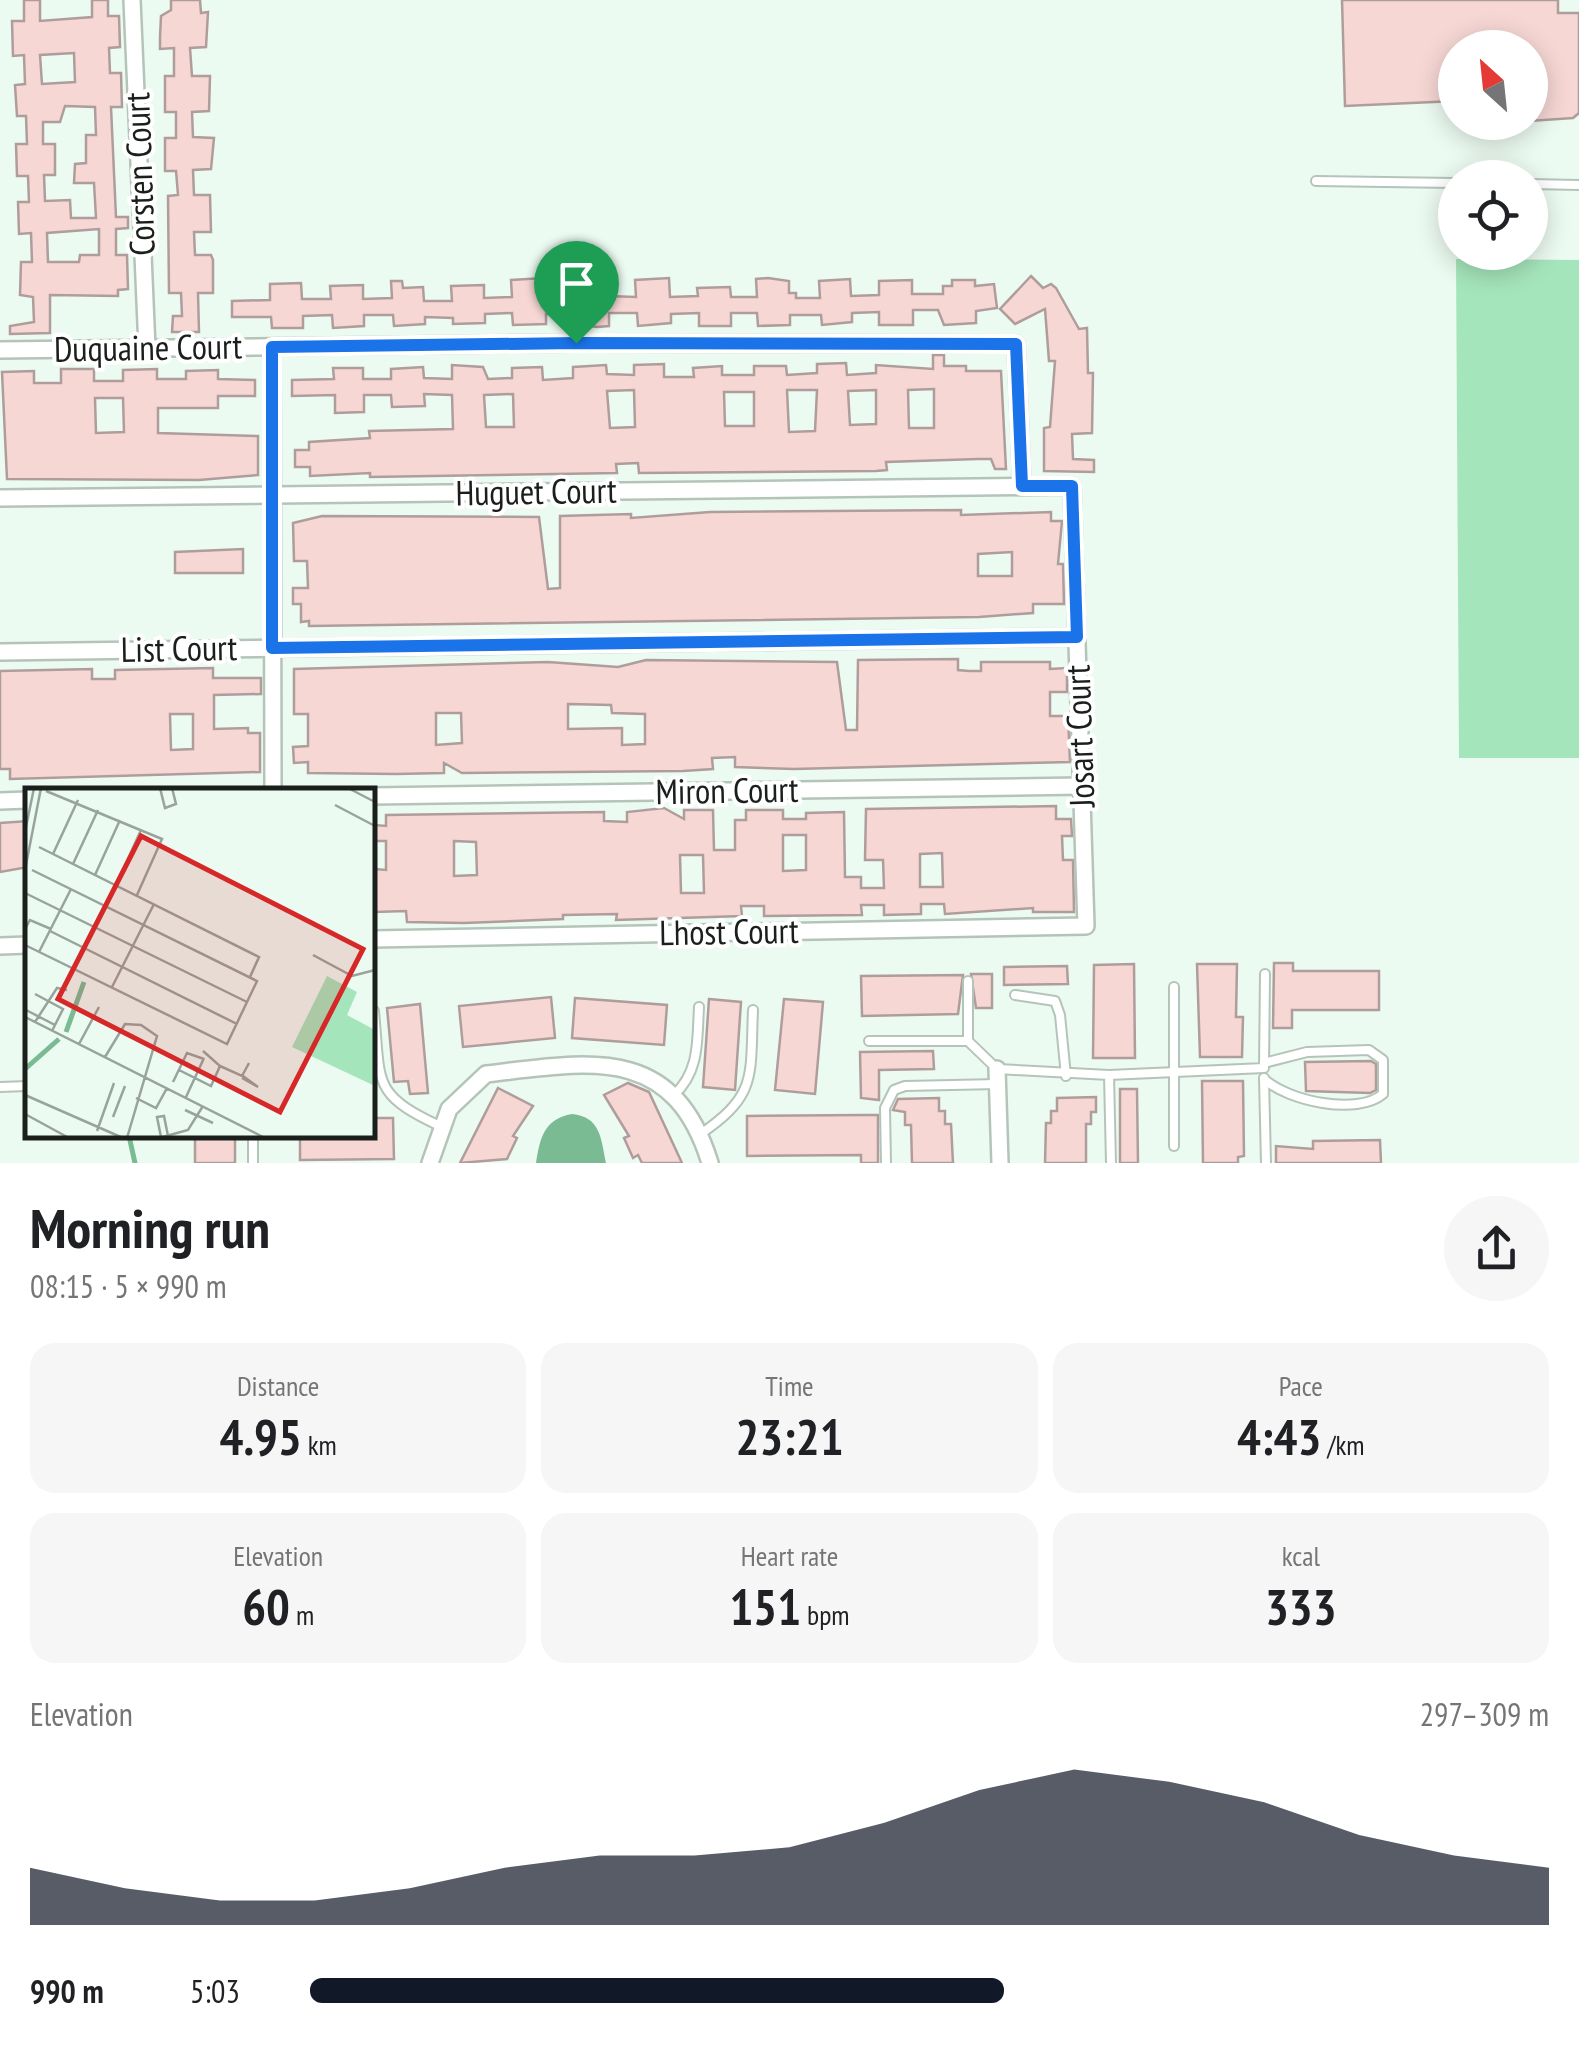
<!DOCTYPE html>
<html lang="en">
<head>
<meta charset="utf-8">
<style>
	:root { --surface:#fff; --page:#f6f6f6; --text:#202124; --muted:#757577; --accent:#111827 }
	body { margin:0; font-family:"PT Sans Narrow",sans-serif; background:var(--page); color:var(--text); height:100vh; display:flex; flex-direction:column; font-size:38px; white-space:nowrap }
	* { box-sizing:border-box; margin:0 }
	p { font-size:32px; color:var(--muted) }
	.icon { flex:none; width:55px; height:55px; fill:none; stroke:currentColor; stroke-width:2; stroke-linecap:round; stroke-linejoin:round }
	.map { position:relative; height:1163px; overflow:hidden }
	.drawer { display:flex; flex-direction:column; background:var(--surface); flex:1 }
	.drawer>* { flex:none }
	.needle { width:65px; rotate:333deg }
	.fabs { position:absolute; left:1438px; top:30px; display:grid; gap:20px }
	.fabs a { display:grid; place-items:center; width:110px; height:110px; border-radius:50%; background:var(--surface); box-shadow:0 5px 25px #0003; font-size:50px }
	.pin { position:absolute; display:grid; place-items:center; width:85px; height:85px; color:#fff; margin:-102px -42px; border-radius:50% 50% 50% 0; rotate:-45deg; box-shadow:0 0 10px #0007 }
	.pin .icon { rotate:45deg }
	.round { display:grid; place-items:center; flex:none; width:105px; height:105px; border-radius:52px; background:var(--page) }
	.headline { display:flex; align-items:center; justify-content:space-between; height:170px; padding:0 30px }
	h1 { font-size:55px; font-weight:700; line-height:75px }
	.stats { display:grid; grid-template-columns:repeat(3,1fr); gap:15px; height:170px; padding:10px 30px }
	.stats div { display:grid; align-content:center; border-radius:25px; background:var(--page); text-align:center }
	.stats b { font-size:50px; font-weight:700 }
	.stats small { font-size:28px; font-weight:400 }
	.stats p { font-size:28px }
	.chart { height:280px; padding:20px 30px }
	.chart p { display:flex; justify-content:space-between }
	.chart svg { width:100%; height:180px; margin-top:10px; fill:var(--accent); opacity:.7 }
	ul { padding:0 30px; list-style:none; font-size:32px }
	li { display:grid; grid-template-columns:160px 120px 1fr; align-items:center; height:75px }
	li i { height:25px; border-radius:12px; background:var(--accent) }
	.map>svg:first-child { display:block }
	.green { fill:#a5e5bc }
	.water { fill:#7bbb93 }
	.lines { fill:none; stroke-linecap:round; stroke-linejoin:round }
	.stream { stroke:#7bbb93; stroke-width:5 }
	.building { fill:#f6d7d4; stroke:#af9d9c; stroke-width:2.5; fill-rule:evenodd }
	.lane-casing { stroke:#b5c4b9; stroke-width:12 }
	.street-casing { stroke:#b5c4b9; stroke-width:20 }
	.lane { stroke:#fff; stroke-width:8 }
	.street { stroke:#fff; stroke-width:15 }
	.route-casing { stroke:#fff; stroke-width:20 }
	.route { stroke:#1a73e8; stroke-width:12 }
	.labels { text-anchor:middle; stroke-width:8; stroke-linejoin:round; paint-order:stroke }
	.street-label { font-size:35px; fill:#1a1f1c; stroke:#fff }
	.inset-river { fill:none; stroke:#7bbb93; stroke-width:5 }
	.inset-road { fill:none; stroke:#98a39c; stroke-width:2.5 }
	.view { fill:#d62828; fill-opacity:0.15; stroke:#d62828; stroke-width:5 }
	.inset-edge { fill:none; stroke:#1a1f1c; stroke-width:5 }
</style>
</head>
<body>
<div class="map">
<svg width="1579" height="1163" viewBox="0 0 1579 1163">
	<rect width="100%" height="100%" fill="#ecfbf1"/>
	<!-- green -->
	<polygon class="green" points="1456,259 1579,260 1579,758 1459,758"/>
	<!-- water -->
	<path class="water" d="M572,1114C601,1117 601,1139 606,1163H536C540,1138 544,1119 572,1114Z"/>
	<g class="lines">
		<!-- stream -->
		<polyline class="stream" points="129,1136 135,1163"/>
	</g>
	<!-- building -->
	<g class="building">
		<path d="M24,0H40V21L92,17V0H108V16H119L120,47L109,48L110,73H121L122,107H111L116,217H128V228L116,229V255H127L128,289L118,290V296L50,295V333L10,334V326L34,322L33,297L20,295L21,262H32L31,233L19,234L18,202H29L28,176H17L16,144H27L26,116H17L15,85L25,84L24,55L13,56L12,21H24ZM74,53L75,82L42,84L40,55ZM65,106L95,107L96,135H86V163L75,164L74,183H94L96,218H71L70,200L45,201L44,175H55V144H43V122H60ZM99,229V255H80L79,262H48L47,233Z"/>
		<polygon points="171,0 200,0 201,13 208,12 206,47 190,48 192,76 210,76 209,111 192,112 193,137 214,138 211,169 193,170 194,195 210,195 211,232 194,232 195,255 211,255 213,260 213,293 198,293 199,332 172,332 173,316 182,316 181,293 169,293 168,196 178,195 176,171 165,171 165,138 176,138 176,112 165,112 165,76 174,76 174,48 160,49 160,37 161,16 171,10"/>
		<polygon points="1342,0 1558,0 1558,13 1579,13 1579,113 1573,118 1530,121 1530,48 1455,48 1455,101 1345,106"/>
		<polygon points="1031,276 1043,288 1051,284 1056,288 1079,329 1087,328 1088,373 1093,373 1092,433 1072,434 1073,459 1094,460 1094,472 1044,471 1044,428 1050,427 1055,361 1049,361 1045,309 1015,324 1000,309"/>
		<polygon points="544,278 545,298 575,297 574,282 607,281 608,296 636,297 635,280 669,278 670,297 698,296 697,288 730,287 731,297 757,297 756,279 768,278 789,281 789,293 796,293 796,298 820,298 819,281 850,279 851,296 879,295 879,281 912,280 912,294 943,294 943,286 952,286 952,280 975,280 975,286 994,284 997,308 976,311 976,323 944,325 938,310 913,310 913,325 879,325 879,312 852,313 852,322 822,325 821,315 790,315 790,325 758,326 757,313 731,313 731,326 699,326 699,313 671,314 671,323 638,326 637,313 609,313 609,326 597,327 576,324 575,313 546,314 546,324 513,325 512,313 485,314 485,323 453,324 453,318 425,317 425,324 394,326 393,315 364,315 364,326 333,328 332,315 303,316 303,328 272,328 271,317 232,317 232,301 270,300 270,284 301,283 302,299 331,299 330,286 363,285 363,299 392,298 391,281 402,281 403,288 423,287 424,301 452,301 451,286 484,285 484,298 512,297 511,280"/>
		<path d="M933,355H944V366H966V371H1001L1006,469H995L991,459H978L886,462L887,470L876,471L639,473L638,463L616,464L617,473L370,477V473L310,476V467H295V450H309V442L370,438L369,431L453,429L452,395L424,394L425,406L392,407L391,395H364V412L335,413V395L292,396V380L334,379L333,368H363V379H391V369L423,367L424,378L452,379V365L483,367L488,379L512,378V368L542,367L543,380L573,378V367L606,365L607,374L634,375V365L664,364V377H694L693,368L722,366V375H754V366H786L787,375L817,373V364L846,363L847,375L876,373V365L933,369ZM934,389V428H909L908,390ZM634,390L635,427L610,428L607,391ZM787,390H817L815,431L789,432ZM876,390V424L850,425L848,391ZM724,392H754V426H725ZM513,394L514,427H486L484,395Z"/>
		<path d="M61,369H94V381H123V370L157,369V379H186V371L218,370V379L255,380V396H218V408H158V433L258,436V475L199,480L7,479L2,372L34,371V383H61ZM95,398H123L124,432L96,433Z"/>
		<path d="M961,510V515L1051,512V521H1062L1058,564H1063L1064,604H1033V613L979,617L309,626V621L301,622V604H293V588H308L307,561H294L293,523L322,516L539,517L548,589L560,588V516L631,514V518L710,512ZM1012,552V576H978V554Z"/>
		<polygon points="243,549 243,573 175,573 175,552"/>
		<path d="M958,659V670L969,671H981V662H1050V669L1067,668V692H1050V716H1068L1070,762L794,769L735,767V757L712,758L713,769L683,771L462,773L444,763V773L396,774L308,773V762L294,763L293,747L308,746V714H294V669L548,662L618,667L646,660L837,662L846,730H857L858,660ZM568,704L611,705L612,713L645,714V744L622,745V728L568,729ZM436,713H461L462,743L436,745Z"/>
		<path d="M213,668V678H261V694L214,695V729L248,728V733H260V772L10,779V769H0V671L92,669V679H115V670ZM170,714H193V749L171,750Z"/>
		<path d="M1056,806V819H1071L1072,836H1062L1063,860H1073L1074,912H1033V908L945,914L944,904H921V914L884,915V905H861L862,915L764,916V906H741L742,916L616,920L617,914L563,915V919L464,923L407,922L406,911L375,912V869L386,870V841H375V825L386,826V815L604,812V821L627,822V812L664,808L684,819V810H713L714,850H735V820H746V810H783V819H806V813L844,812L845,877H861V888H884L883,860H865L866,809ZM783,835H806V870L783,871ZM454,841L476,842L477,875L454,876ZM942,853L943,887H920V854ZM680,855H703L704,893H681Z"/>
		<polygon points="28,821 28,867 0,872 0,823"/>
		<polygon points="1274,963 1293,963 1293,971 1379,971 1379,1010 1292,1010 1292,1028 1273,1028"/>
		<polygon points="1134,964 1135,1058 1093,1058 1094,965"/>
		<polygon points="1197,964 1237,964 1236,1017 1243,1017 1242,1057 1200,1057"/>
		<polygon points="1067,966 1068,984 1004,985 1004,967"/>
		<polygon points="971,974 992,974 992,1008 976,1008"/>
		<polygon points="963,975 958,1014 862,1016 861,976"/>
		<polygon points="551,997 555,1038 463,1047 459,1006"/>
		<polygon points="575,998 667,1005 664,1045 572,1038"/>
		<polygon points="709,999 741,1002 735,1090 703,1087"/>
		<polygon points="784,999 823,1002 815,1094 775,1090"/>
		<polygon points="420,1004 428,1093 410,1094 408,1081 394,1082 387,1008"/>
		<polygon points="933,1051 934,1069 879,1070 879,1100 861,1098 860,1052"/>
		<polygon points="1371,1061 1376,1064 1376,1090 1370,1093 1306,1091 1305,1062"/>
		<polygon points="1202,1081 1243,1081 1244,1156 1238,1157 1238,1163 1203,1163"/>
		<polygon points="628,1083 649,1092 682,1163 642,1163 638,1155 633,1158 624,1138 629,1136 604,1095"/>
		<polygon points="498,1088 533,1106 513,1136 517,1138 507,1159 460,1163"/>
		<polygon points="1120,1089 1137,1089 1138,1163 1120,1163"/>
		<polygon points="1096,1097 1096,1112 1091,1112 1091,1124 1086,1124 1086,1163 1045,1163 1046,1123 1051,1123 1051,1111 1057,1111 1057,1098"/>
		<polygon points="939,1098 939,1111 945,1111 945,1124 951,1124 953,1163 912,1163 911,1125 905,1125 905,1112 893,1110 898,1099"/>
		<polygon points="863,1115 878,1115 878,1163 861,1163 861,1155 747,1156 747,1116"/>
		<polygon points="372,1118 393,1118 394,1159 300,1160 300,1136 372,1136"/>
		<rect x="195" y="1136" width="40" height="27"/>
		<polygon points="1380,1140 1381,1163 1276,1163 1276,1146 1313,1149 1313,1141"/>
	</g>
	<g class="lines">
		<defs>
			<g id="lane">
				<polyline points="1316,181 1455,183"/>
				<polyline points="1530,184 1579,185"/>
				<polyline points="1015,995 1055,1001 1060,1015 1066,1076"/>
				<path d="M374,1011C381,1084 371,1094 442,1127"/>
				<polyline points="869,1041 968,1041 968,981"/>
				<polyline points="968,1041 997,1069 1109,1075 1111,1163"/>
				<path d="M1264,1063L1307,1052L1369,1050L1383,1060V1094C1357,1116 1288,1101 1264,1079"/>
				<polyline points="1109,1075 1264,1068 1265,974"/>
				<polyline points="1264,1078 1266,1163"/>
				<polyline points="0,1087 28,1086"/>
				<path d="M674,1095C700,1071 697,1040 699,1007"/>
				<path d="M699,1135C758,1095 750,1077 753,1010"/>
				<polyline points="1174,1146 1174,987"/>
				<polyline points="253,1163 253,1136"/>
				<polyline points="886,1163 885,1108 894,1090 905,1086 998,1084"/>
			</g>
			<g id="street">
				<polyline points="132,0 147,348"/>
				<polyline points="272,347 273,791"/>
				<polyline points="0,350 576,343 1016,344 1022,486"/>
				<polyline points="0,498 1072,486 1086,926 372,939"/>
				<polyline points="0,652 1077,637"/>
				<polyline points="372,796 1082,786"/>
				<polyline points="0,801 28,800"/>
				<polyline points="0,946 28,945"/>
				<polyline points="997,1069 1000,1163"/>
				<path d="M430,1163L449,1109L486,1074C589,1062 673,1043 710,1163"/>
			</g>
		</defs>
		<!-- lane casing -->
		<use href="#lane" class="lane-casing"/>
		<!-- street casing -->
		<use href="#street" class="street-casing"/>
		<!-- lane -->
		<use href="#lane" class="lane"/>
		<!-- street -->
		<use href="#street" class="street"/>
	</g>
	<g class="lines">
		<defs>
			<polygon id="route" points="576,343 1016,344 1022,486 1072,486 1077,637 272,648 272,347"/>
		</defs>
		<!-- route casing -->
		<use href="#route" class="route-casing"/>
		<!-- route -->
		<use href="#route" class="route"/>
	</g>
	<g class="labels">
		<!-- street labels -->
		<g class="street-label">
			<text transform="translate(140 174) rotate(-92)" y="12">Corsten Court</text>
			<text transform="translate(148 348) rotate(-1)" y="12">Duquaine Court</text>
			<text transform="translate(536 492) rotate(-1)" y="12">Huguet Court</text>
			<text transform="translate(179 649) rotate(-1)" y="12">List Court</text>
			<text transform="translate(1080 736) rotate(-92)" y="12">Josart Court</text>
			<text transform="translate(727 791) rotate(-1)" y="12">Miron Court</text>
			<text transform="translate(729 932) rotate(-1)" y="12">Lhost Court</text>
		</g>
	</g>
	<!-- overview -->
	<g transform="translate(25 788)">
		<rect width="350" height="350" fill="#ecfbf1"/>
		<path d="M302,188L332,204L322,227L350,242V298L267,259Z" fill="#a5e5bc"/>
		<path class="inset-river" d="M41,244L59,194M0,281L34,251"/>
		<path class="inset-road" d="M135,0L140,20L151,16L147,0M323,0L350,14M21,3L137,51L112,107M310,17L350,38M0,44L9,0M14,59L234,169L225,189M28,66L53,12M48,76L73,22M0,82L16,0M70,87L95,32M91,97L116,42M0,105L222,214M0,141L5,132L26,141M25,143L212,236M0,157L202,256L232,193L7,82M14,164L46,101M288,167L327,188L350,182M87,199L129,116M10,206L38,221L27,243M1,222L30,237M0,229L240,350M10,234L32,200L42,202M54,256L74,219M80,269L100,236L116,237L132,248L102,350M195,278L217,288L224,275M154,282L186,298L195,278L178,263M217,290L233,299L218,288M148,294L162,265L179,271M0,307L98,350M161,309L179,270M111,310L131,320L142,300M160,322L188,335M0,326L44,350M88,329L100,298M72,343L89,295M136,349L132,329L139,328L143,348M134,350L163,342L178,318"/>
		<path class="view" d="M116,48L338,161L255,324L33,211Z"/>
		<rect width="350" height="350" class="inset-edge"/>
	</g>
</svg>
<div class="fabs">
<a><svg class="needle" viewBox="-14 -14 28 28"><path d="M0-13l5 13h-10z" fill="#e53935"/><path d="M0 13l5-13h-10z" fill="#757577"/></svg></a>
<a><svg class="icon" aria-label="locate" viewBox="0 0 24 24"><circle cx="12" cy="12" r="6"/><path d="M12 2v4M12 18v4M2 12h4M18 12h4"/></svg></a>
</div>
<div class="pin" style="left:576px;top:343px;background:#1e9e55"><svg class="icon" aria-label="arrive" viewBox="0 0 24 24"><path d="M6 21V4h12l-3 4 3 4H6"/></svg></div>
</div>
<section class="drawer">
<div class="headline"><div><h1>Morning run</h1><p>08:15 · 5 × 990 m</p></div><a class="round"><svg class="icon" aria-label="share" viewBox="0 0 24 24"><path d="M12 15V3M7 8l5-5 5 5M5 13v7h14v-7"/></svg></a></div>
<div class="stats">
<div><p>Distance</p><b>4.95<small> km</small></b></div>
<div><p>Time</p><b>23:21</b></div>
<div><p>Pace</p><b>4:43<small> /km</small></b></div>
</div>
<div class="stats">
<div><p>Elevation</p><b>60<small> m</small></b></div>
<div><p>Heart rate</p><b>151<small> bpm</small></b></div>
<div><p>kcal</p><b>333</b></div>
</div>
<div class="chart"><p><span>Elevation</span>297–309 m</p>
<svg viewBox="0 0 160 44" preserveAspectRatio="none"><path d="M0 44V30L10 35L20 38L30 38L40 35L50 30L60 27L70 27L80 25L90 19L100 11L110 6L120 9L130 14L140 22L150 27L160 30V44z"/></svg>
</div>
<ul>
<li><b>990 m</b>5:03<i style="width:56%"></i></li>
</ul>
</section>
</body>
</html>
